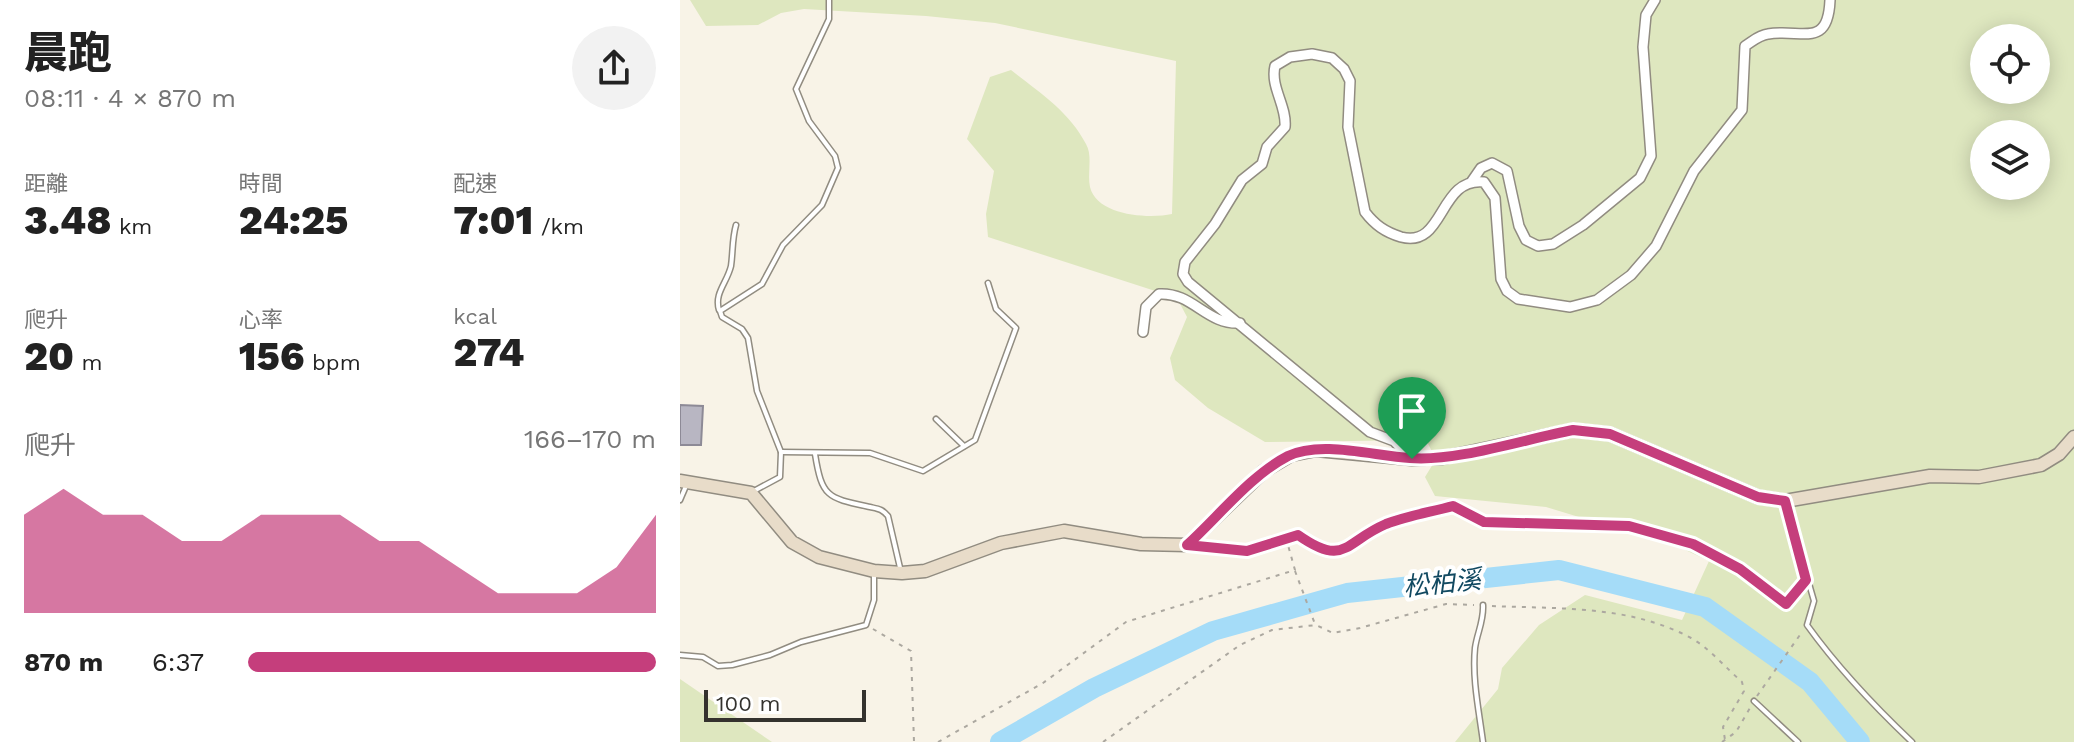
<!DOCTYPE html>
<html lang="zh-TW">
<head>
<meta charset="utf-8">
<style>
	:root { --surface:#fff; --page:#f2f2f2; --text:#222; --muted:#767676; --accent:#c53e7c }
	body { margin:0; font-family:"Work Sans","Noto Sans TC",sans-serif; background:var(--page); color:var(--text); height:100vh; display:flex; flex-direction:column; font-size:30px; white-space:nowrap }
	* { box-sizing:border-box; margin:0 }
	p { font-size:26px; color:var(--muted) }
	.icon { flex:none; width:44px; height:44px; fill:none; stroke:currentColor; stroke-width:2; stroke-linecap:round; stroke-linejoin:round }
	.map { position:relative; flex:1; overflow:hidden }
	.drawer { display:flex; flex-direction:column; background:var(--surface); width:680px }
	.drawer>* { flex:none }
	.controls { position:absolute; left:1290px; top:24px; display:grid; gap:16px }
	.controls a { display:grid; place-items:center; width:80px; height:80px; border-radius:50%; background:var(--surface); box-shadow:0 4px 20px #0003; font-size:40px }
	.scale { position:absolute; left:24px; bottom:20px; width:162px; box-sizing:border-box; padding-left:8px; border:4px solid #34322e; border-top:0; font-size:22px; line-height:28px; white-space:nowrap; color:#34322e; -webkit-text-stroke:6px #fff; paint-order:stroke }
	.pin { position:absolute; display:grid; place-items:center; width:68px; height:68px; color:#fff; margin:-82px -34px; border-radius:50% 50% 50% 0; rotate:-45deg; box-shadow:0 0 8px #0007 }
	.pin .icon { rotate:45deg }
	.round { display:grid; place-items:center; flex:none; width:84px; height:84px; border-radius:42px; background:var(--page) }
	.headline { display:flex; align-items:center; justify-content:space-between; height:136px; padding:0 24px }
	h1 { font-size:44px; font-weight:800; line-height:60px }
	.stats { display:grid; grid-template-columns:repeat(3,1fr); gap:12px; height:136px; padding:8px 24px }
	.stats div { display:grid; align-content:center }
	.stats b { font-size:40px; font-weight:800 }
	.stats small { font-size:22px; font-weight:400 }
	.stats p { font-size:22px }
	.chart { height:224px; padding:16px 24px }
	.chart p { display:flex; justify-content:space-between }
	.chart svg { width:100%; height:144px; margin-top:8px; fill:var(--accent); opacity:.7 }
	ul { padding:0 24px; list-style:none; font-size:26px }
	li { display:grid; grid-template-columns:128px 96px 1fr; align-items:center; height:60px }
	li i { height:20px; border-radius:10px; background:var(--accent) }
	main { display:flex; flex:1; min-height:0 }
	.map>svg:first-child { display:block }
	.green { fill:#dee7bf; fill-rule:evenodd }
	.lines { fill:none; stroke-linecap:round; stroke-linejoin:round }
	.river { stroke:#a5dcf8; stroke-width:20 }
	.building { fill:#b8b6c2; stroke:#8d8a96; stroke-width:2 }
	.lane-casing { stroke:#918c81; stroke-width:7 }
	.street-casing { stroke:#918c81; stroke-width:12 }
	.secondary-casing { stroke:#918c81; stroke-width:15 }
	.path { stroke:#aca8a0; stroke-width:2; stroke-dasharray:4 6; stroke-linecap:butt }
	.lane { stroke:#fff; stroke-width:4 }
	.street { stroke:#fff; stroke-width:9 }
	.secondary { stroke:#e8dcc9; stroke-width:12 }
	.route-casing { stroke:#fff; stroke-width:16 }
	.route { stroke:#c53e7c; stroke-width:10 }
	.labels { text-anchor:middle; stroke-width:8; stroke-linejoin:round; paint-order:stroke }
	.water-label { font-size:26px; font-style:italic; fill:#114961; stroke:#fff }
</style>
</head>
<body>
<main>
<section class="drawer">
<div class="headline"><div><h1>晨跑</h1><p>08:11 · 4 × 870 m</p></div><a class="round"><svg class="icon" aria-label="share" viewBox="0 0 24 24"><path d="M12 15V3M7 8l5-5 5 5M5 13v7h14v-7"/></svg></a></div>
<div class="stats">
<div><p>距離</p><b>3.48<small> km</small></b></div>
<div><p>時間</p><b>24:25</b></div>
<div><p>配速</p><b>7:01<small> /km</small></b></div>
</div>
<div class="stats">
<div><p>爬升</p><b>20<small> m</small></b></div>
<div><p>心率</p><b>156<small> bpm</small></b></div>
<div><p>kcal</p><b>274</b></div>
</div>
<div class="chart"><p><span>爬升</span>166–170 m</p>
<svg viewBox="0 0 160 44" preserveAspectRatio="none"><path d="M0 44V14L10 6L20 14L30 14L40 22L50 22L60 14L70 14L80 14L90 22L100 22L110 30L120 38L130 38L140 38L150 30L160 14V44z"/></svg>
</div>
<ul>
<li><b>870 m</b>6:37<i style="width:100%"></i></li>
</ul>
</section>
<div class="map">
<svg width="1394" height="742" viewBox="0 0 1394 742">
	<rect width="100%" height="100%" fill="#f8f3e7"/>
	<!-- green -->
	<g class="green">
		<path d="M10,0H1394V742H775L818,689L822,668L859,625L905,595L1002,620L1029,561L1001,548L866,507L755,496L745,477L756,459L746,440L585,442L528,408L495,380L490,358L507,317L497,298L308,237L306,214L314,171L287,139L310,77L331,70C359,92 389,111 406,144C413,156 407,173 410,187C417,216 469,219 492,214L496,61L315,23L246,16L124,9L101,13L78,25L26,26ZM1304,38H1356V90H1304ZM1304,134H1356V186H1304Z"/>
		<polygon points="0,679 92,742 0,742"/>
	</g>
	<g class="lines">
		<!-- river -->
		<polyline class="river" points="320,742 414,688 533,631 667,593 879,570 1025,607 1130,682 1180,742"/>
	</g>
	<!-- building -->
	<polygon class="building" points="0,405 23,406 21,445 0,445"/>
	<g class="lines">
		<defs>
			<g id="lane">
				<path d="M39,310C34,293 47,283 51,266C53,252 52,239 56,225"/>
				<polyline points="256,419 284,446"/>
				<polyline points="101,452 190,453 243,471 295,440 336,328 316,309 308,283"/>
				<path d="M135,454C142,498 148,498 190,507C199,509 202,509 208,516L221,572"/>
				<polyline points="72,492 100,477 101,452 77,391 68,338 62,329 42,317 40,311 82,284 103,245 142,205 158,168 155,156 129,121 116,89 149,19 149,0"/>
				<polyline points="0,500 6,486"/>
				<path d="M1106,504L1134,601L1127,625C1158,668 1194,706 1232,742"/>
				<polyline points="0,655 23,657 38,666 52,665 90,655 121,642 186,625 194,600 194,575"/>
				<polyline points="1074,701 1118,742"/>
				<path d="M803,742C799,711 792,679 795,648C797,633 804,621 803,605"/>
			</g>
			<g id="street">
				<polyline points="792,181 801,168 812,163 827,171 839,226 846,240 858,246 873,244 903,225 960,178 971,156 963,47 966,15 975,0"/>
				<path d="M463,332L466,307L479,294C513,292 526,325 560,323"/>
				<path d="M732,459L714,441L690,432L508,282L503,274L505,262L535,224L562,180L582,164L587,147L605,127C607,106 590,87 595,66L610,57L632,54L652,58L664,69L670,81L668,127L685,212C695,225 705,232 721,237C765,249 758,177 804,182L815,198L821,279L827,291L838,299L890,307L917,300L951,275L976,246L1014,171L1062,110L1065,46C1073,41 1079,35 1088,34C1121,28 1148,50 1150,0"/>
			</g>
			<polyline id="secondary" points="0,481 71,493 112,542 139,557 194,571 222,573 245,571 321,543 384,531 461,544 507,545 584,471 611,455 636,450 732,459 762,458 893,430 930,434 1078,497 1105,501 1250,476 1299,477 1361,465 1379,454 1394,437"/>
		</defs>
		<!-- lane casing -->
		<use href="#lane" class="lane-casing"/>
		<!-- street casing -->
		<use href="#street" class="street-casing"/>
		<!-- secondary casing -->
		<use href="#secondary" class="secondary-casing"/>
		<!-- path -->
		<g class="path">
			<path d="M524,547L567,551L618,535C665,568 664,542 706,524C727,515 751,512 773,506L804,522L949,526L1013,544L1060,569L1106,604L1122,585"/>
			<polyline points="615,571 635,624"/>
			<path d="M812,606C879,609 950,605 1011,638C1029,648 1046,668 1062,682L1064,691L1043,727L1045,740"/>
			<polyline points="193,629 231,651 234,742"/>
			<polyline points="1077,696 1122,632"/>
			<polyline points="258,742 363,683 446,622 615,570 606,538"/>
			<polyline points="423,742 560,645 592,630 636,625 653,633 680,628 766,604 794,605"/>
			<polyline points="1042,742 1056,732 1070,708"/>
		</g>
		<!-- lane -->
		<use href="#lane" class="lane"/>
		<!-- street -->
		<use href="#street" class="street"/>
		<!-- secondary -->
		<use href="#secondary" class="secondary"/>
	</g>
	<g class="lines">
		<defs>
			<path id="route" d="M893,430L930,434L1078,497L1105,501L1126,580L1106,604L1060,569L1013,544L949,526L804,522L773,506C751,512 727,516 706,524C664,542 665,568 618,535L567,551L507,545C538,517 571,475 608,456C641,440 694,456 730,458C776,462 845,439 893,430Z"/>
		</defs>
		<!-- route casing -->
		<use href="#route" class="route-casing"/>
		<!-- route -->
		<use href="#route" class="route"/>
	</g>
	<g class="labels">
		<!-- water labels -->
		<g class="water-label">
			<text transform="translate(762 583) rotate(-6)" y="9">松柏溪</text>
		</g>
	</g>
</svg>
<div class="controls">
<a><svg class="icon" aria-label="locate" viewBox="0 0 24 24"><circle cx="12" cy="12" r="6"/><path d="M12 2v4M12 18v4M2 12h4M18 12h4"/></svg></a>
<a><svg class="icon" aria-label="layers" viewBox="0 0 24 24"><path d="M12 4l9 5-9 5-9-5zM3 14l9 5 9-5"/></svg></a>
</div>
<div class="scale">100 m</div>
<div class="pin" style="left:732px;top:459px;background:#1e9e55"><svg class="icon" aria-label="arrive" viewBox="0 0 24 24"><path d="M6 21V4h12l-3 4 3 4H6"/></svg></div>
</div>
</main>
</body>
</html>
